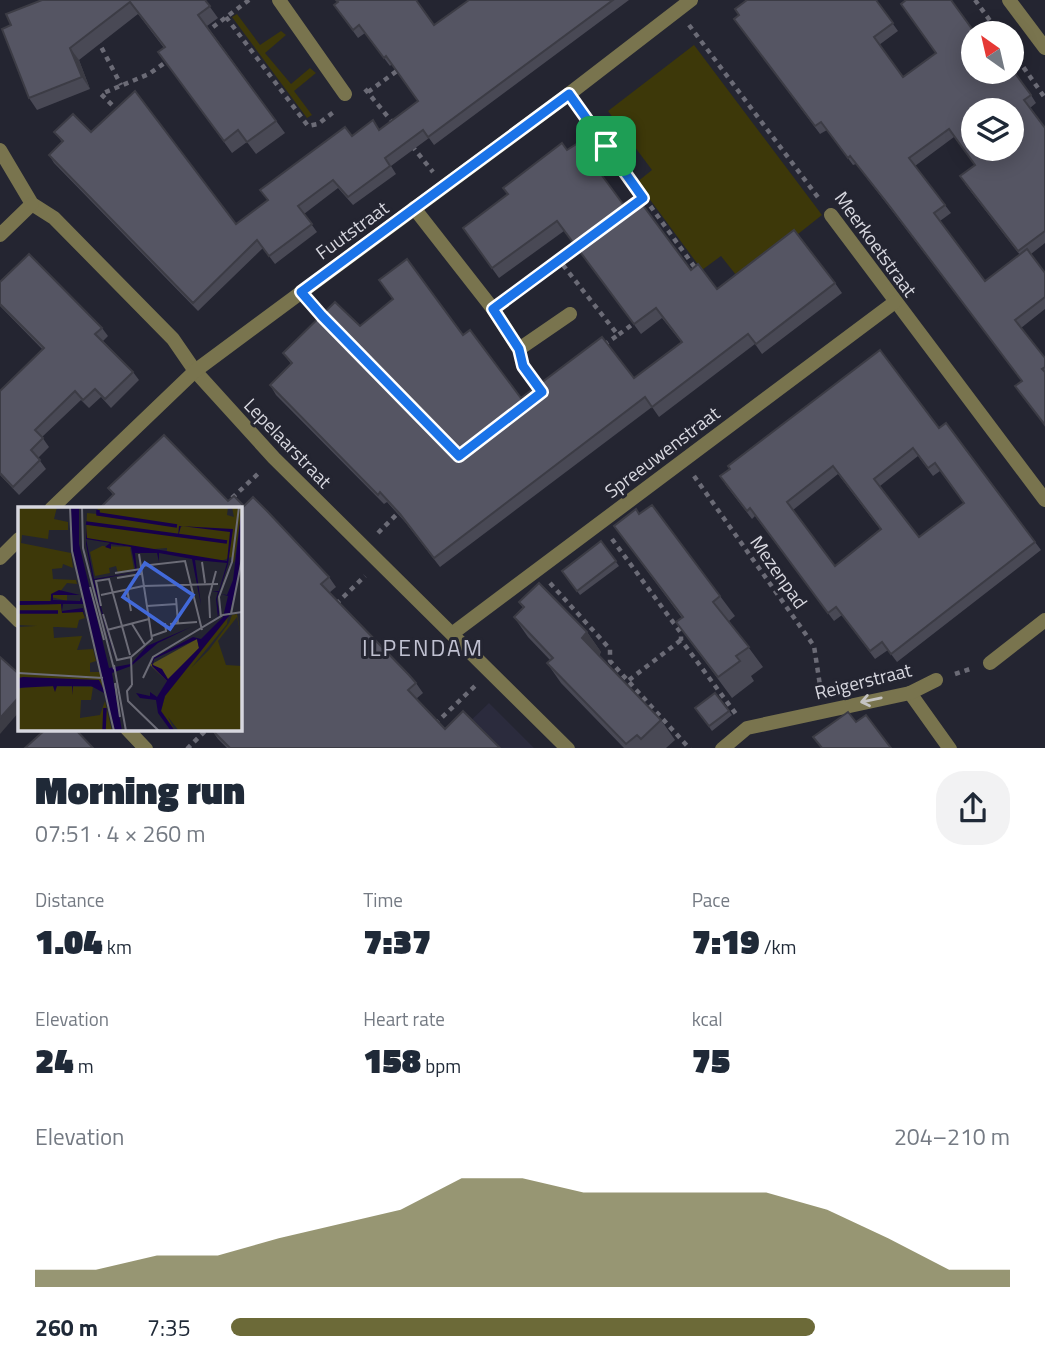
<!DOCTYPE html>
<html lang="en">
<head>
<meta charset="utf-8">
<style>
	:root { --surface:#fff; --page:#f2f2f3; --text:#1f2937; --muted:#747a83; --accent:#6c6a38 }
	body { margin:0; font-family:"Titillium Web",sans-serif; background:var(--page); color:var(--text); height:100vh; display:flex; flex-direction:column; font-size:26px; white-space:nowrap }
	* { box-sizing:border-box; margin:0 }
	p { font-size:23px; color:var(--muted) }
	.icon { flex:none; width:38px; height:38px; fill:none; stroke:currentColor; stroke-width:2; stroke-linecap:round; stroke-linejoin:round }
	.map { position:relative; height:748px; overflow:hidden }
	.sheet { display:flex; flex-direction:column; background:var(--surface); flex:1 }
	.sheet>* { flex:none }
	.needle { width:46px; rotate:326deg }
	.buttons { position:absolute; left:961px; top:21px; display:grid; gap:14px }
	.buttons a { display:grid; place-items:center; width:63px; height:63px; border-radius:50%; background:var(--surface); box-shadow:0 4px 18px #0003; font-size:35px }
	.pin { position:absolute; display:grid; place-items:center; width:60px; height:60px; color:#fff; margin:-30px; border-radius:14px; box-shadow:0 4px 10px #0006 }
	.round { display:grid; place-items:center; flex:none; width:74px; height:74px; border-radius:28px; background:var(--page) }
	.summary { display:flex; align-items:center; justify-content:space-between; height:119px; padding:0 35px }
	h1 { font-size:38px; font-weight:800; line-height:52px }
	.figures { display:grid; grid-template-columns:repeat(3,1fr); gap:10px; height:119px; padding:7px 35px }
	.figures div { display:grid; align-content:center }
	.figures b { font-size:35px; font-weight:800 }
	.figures small { font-size:19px; font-weight:400 }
	.figures p { font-size:19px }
	.chart { height:196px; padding:14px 35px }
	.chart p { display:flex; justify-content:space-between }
	.chart svg { width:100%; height:126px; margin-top:7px; fill:var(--accent); opacity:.7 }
	ul { padding:0 35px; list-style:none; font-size:23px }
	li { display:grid; grid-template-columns:112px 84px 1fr; align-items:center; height:52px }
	li i { height:18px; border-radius:9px; background:var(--accent) }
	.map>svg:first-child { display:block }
	.built { fill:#2b2b3d }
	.green { fill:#3d3809 }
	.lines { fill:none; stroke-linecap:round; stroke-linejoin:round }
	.path { stroke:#6b6b76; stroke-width:4.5; stroke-dasharray:5 5; stroke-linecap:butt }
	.street { stroke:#79744e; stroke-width:14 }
	.wall { fill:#494955; fill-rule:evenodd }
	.shaded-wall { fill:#3c3c45 }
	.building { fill:#555563; stroke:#3c3c45; stroke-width:2; fill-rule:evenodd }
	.oneway { stroke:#c4c3c2 }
	.route-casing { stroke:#fff; stroke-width:14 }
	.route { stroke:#1a73e8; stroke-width:9 }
	.labels { text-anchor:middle; stroke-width:6; stroke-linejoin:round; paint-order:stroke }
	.street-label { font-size:19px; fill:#d7d7df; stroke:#242531 }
	.quarter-label { font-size:23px; letter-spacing:2px; fill:#c0c1d1; stroke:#242531 }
	.inset-river { fill:none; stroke:#17004b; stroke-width:3.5 }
	.inset-road { fill:none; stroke:#6c6c77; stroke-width:2 }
	.view { fill:#4269d9; fill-opacity:0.15; stroke:#4269d9; stroke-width:3.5 }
	.inset-edge { fill:none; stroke:#d7d7df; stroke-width:3.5 }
</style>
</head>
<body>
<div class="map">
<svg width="1045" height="749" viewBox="0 0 1045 749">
	<rect width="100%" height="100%" fill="#242531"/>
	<!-- built -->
	<polygon class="built" points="489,703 534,748 441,749"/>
	<!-- green -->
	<g class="green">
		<polygon points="237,14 260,45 281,31 286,35 265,53 291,84 310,68 316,73 294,91 312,115 307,118 232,17"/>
		<polygon points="694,45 822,215 740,280 721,256 702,270 637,182 652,170 608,111"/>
	</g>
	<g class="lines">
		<!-- path -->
		<g class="path">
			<polyline points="975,0 999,33"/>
			<polyline points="226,17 308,126 318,124 335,111"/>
			<polyline points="689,25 820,200"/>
			<polyline points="205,33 249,0"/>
			<polyline points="97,39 121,85"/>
			<polyline points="1012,51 1045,98"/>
			<polyline points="365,89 393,123"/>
			<polyline points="368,92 401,68"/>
			<polyline points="580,109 696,269"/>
			<polyline points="119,112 101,94 149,74 170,59"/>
			<polyline points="412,146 433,172"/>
			<polyline points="559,260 578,246"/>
			<polyline points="508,298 559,260 618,335 637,321"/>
			<polyline points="604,345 618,335"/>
			<polyline points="524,367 539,388"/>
			<polyline points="694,476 814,646 821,692"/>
			<polyline points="232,498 261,471"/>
			<polyline points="378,533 399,512"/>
			<polyline points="612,539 681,633 681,640 736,714"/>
			<polyline points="550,583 610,649 610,661 690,749"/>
			<polyline points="336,604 365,576"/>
			<polyline points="955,674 973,668"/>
			<polyline points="629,680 681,640"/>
			<polyline points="435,724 477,684"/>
			<polyline points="187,749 207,729"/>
		</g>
		<!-- street -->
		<g class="street">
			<polyline points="279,0 345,94"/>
			<polyline points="1009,0 1045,48"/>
			<polyline points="0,150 32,204 54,218 173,339 195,371 274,458 568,749"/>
			<polyline points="414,208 493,309 519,349 570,314"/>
			<polyline points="831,215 1045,500"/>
			<polyline points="0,235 32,204"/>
			<polyline points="51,509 195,371 569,94 691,0"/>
			<polyline points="0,558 19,539"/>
			<polyline points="0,602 19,621"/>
			<polyline points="453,633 895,302"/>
			<polyline points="990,663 1045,620"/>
			<polyline points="910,693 950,749"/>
			<polyline points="127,729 146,749"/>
			<polyline points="722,749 747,728 910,693 936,680"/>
		</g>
	</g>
	<!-- wall -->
	<g class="wall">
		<polygon points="42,0 205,0 218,18 207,26 285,133 256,154 247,142 232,153 158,52 164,48 138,14 79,60 90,89 37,110 29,98 11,25"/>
		<polygon points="469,0 629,0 434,145 429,138 391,166 396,174 353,205 338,188 304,214 317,232 275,264 263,248 198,311 54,163 49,155 62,142 54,132 91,132 236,224 352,136 379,130 418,101 392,64 390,66 365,33 358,38 334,5 434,25"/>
		<path d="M876,0L898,31L879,45L903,77L973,72L1031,95L1036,103L1030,108L1045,128V243L1031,254L1045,273V309L1021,328L1045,358V426L1022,381L893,212L856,164L853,165L827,130L820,134L734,19L739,15ZM954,137L975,165L965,184L1020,255L985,281L940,221L951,213L915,166Z"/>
		<polygon points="567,150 691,270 717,289 835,283 842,293 762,354 755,344 659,417 652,407 440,567 406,523 387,502 384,504 276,395 270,385 291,364 283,353 360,326 463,335 521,398 634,378 681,342 662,318 641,334 564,231 499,278 463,228"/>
		<polygon points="0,282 102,328 108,336 103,341 133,372 139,380 111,408 101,397 89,408 81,400 42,437 49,447 38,458 46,469 19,495 0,475 0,391 43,350 0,306"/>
		<path d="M946,423L1041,550L897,662L888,650L875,659L842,615L834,621L755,516L752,519L725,484L939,428ZM918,456L933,476L940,471L964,503L919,537L880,486ZM838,474L880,529L835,566L793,510Z"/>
		<polygon points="108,488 228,501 244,506 329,577 336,587 329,593 416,683 423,693 416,699 445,729 500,748 227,748 218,739 211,729 240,729 113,495"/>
		<polygon points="639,514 720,596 735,616 729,621 763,667 751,676 754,681 732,698 676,622 682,618 614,526"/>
		<polygon points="601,541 619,566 580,595 562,571"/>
		<polygon points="519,602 587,632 601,652 599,656 661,720 675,740 666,748 624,748 561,683 547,663 550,660 528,637 514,617 523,608"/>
		<polygon points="715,693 732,715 712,731 695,708"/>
	</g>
	<!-- shaded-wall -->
	<g class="shaded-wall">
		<polygon points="70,48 79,60 90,89 82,77"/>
		<polygon points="587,632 601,652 596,659 582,638"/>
		<polygon points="19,697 19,712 0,734 0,718"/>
	</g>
	<!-- building -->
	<g class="building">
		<polygon points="42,0 205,0 210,6 198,15 276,121 247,142 238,130 224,141 158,52 165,47 130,2 70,48 82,77 29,98 2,29 11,25 6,14"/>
		<polygon points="336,0 416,0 434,25 469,0 613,0 428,137 423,130 385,158 390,166 348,197 333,180 298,206 312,224 269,256 257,240 193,303 49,155 63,141 54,132 73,114 91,132 135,91 236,224 268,200 260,190 345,127 352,136 373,120 379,130 418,101 386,56 384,58 359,25 353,30 334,5 338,2"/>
		<path d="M747,0H876L893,23L874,37L903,77L936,53L901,4L906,0H951L975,33H973V72H1012V69L1031,95L1024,100L1045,128V231L1018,251L960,176L975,165L949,129L909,158L945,205L934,213L985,281L1027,249L1045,273V297L1015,320L1045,358V367L1042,369L1045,372V425L1015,386L1022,381L888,204L850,156L848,158L821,122L815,126L734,19L739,15L735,9ZM973,110H1012V149H973Z"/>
		<polygon points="562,143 567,150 578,143 623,204 636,196 691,270 698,264 717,289 794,230 835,283 756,344 748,334 652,407 645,397 434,558 400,514 380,492 378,495 270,385 292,363 283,353 335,302 360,326 393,299 379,280 407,259 463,335 470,330 521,398 602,337 634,378 682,342 656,308 634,324 557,221 492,268 463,228 508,194 503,188"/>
		<polygon points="29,254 102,328 95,334 133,372 105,399 95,389 83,400 75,391 35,430 43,438 31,450 40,460 13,487 0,473 0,391 44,348 0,304 0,282"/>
		<path d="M880,350L939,428L946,423L1035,542L891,654L882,642L870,651L836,607L828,613L750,508L747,511L720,476L730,469L728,466ZM913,448L928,468L935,463L964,503L919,537L874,479ZM833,466L881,529L835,566L787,502Z"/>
		<polygon points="164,435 228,501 234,496 244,506 253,497 267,511 329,577 321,584 409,675 416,683 408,690 445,729 463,711 500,748 230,748 211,729 240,729 240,509 99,509 114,494 108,488"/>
		<polygon points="652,505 720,596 713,602 749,647 736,656 740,661 718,677 676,622 683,617 614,526 636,509 639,514"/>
		<polygon points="601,541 616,561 577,591 562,571"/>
		<polygon points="539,583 587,632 582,638 661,720 641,739 637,735 626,744 547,663 553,658 514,617 524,607 519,602"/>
		<polygon points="0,657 19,674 19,697 0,718"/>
		<polygon points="715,693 729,711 709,726 695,708"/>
		<polygon points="848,712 856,722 866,715 891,748 822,748 813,737"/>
		<polygon points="46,729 75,729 93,748 25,748"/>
	</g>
	<!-- one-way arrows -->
	<defs><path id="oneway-shaft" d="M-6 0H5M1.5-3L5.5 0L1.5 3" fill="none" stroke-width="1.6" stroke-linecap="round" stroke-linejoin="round" transform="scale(1.75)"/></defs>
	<use class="oneway" href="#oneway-shaft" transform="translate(871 700) rotate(168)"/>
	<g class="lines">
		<defs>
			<polygon id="route" points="569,94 643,198 493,309 519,349 523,366 542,392 459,456 322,316 301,292"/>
		</defs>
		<!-- route casing -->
		<use href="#route" class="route-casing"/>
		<!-- route -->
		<use href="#route" class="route"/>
	</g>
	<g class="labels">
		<!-- street labels -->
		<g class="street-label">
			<text transform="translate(352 230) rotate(-36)" y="7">Fuutstraat</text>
			<text transform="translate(876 244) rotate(54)" y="7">Meerkoetstraat</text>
			<text transform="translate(288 443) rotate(46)" y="7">Lepelaarstraat</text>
			<text transform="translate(662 452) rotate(-37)" y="7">Spreeuwenstraat</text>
			<text transform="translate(779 572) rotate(55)" y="7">Mezenpad</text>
			<text transform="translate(863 681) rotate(-14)" y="7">Reigerstraat</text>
		</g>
		<!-- quarter labels -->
		<g class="quarter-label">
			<text x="423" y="656">ILPENDAM</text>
		</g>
	</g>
	<!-- overview -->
	<g transform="translate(18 507)">
		<rect width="224" height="224" fill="#242531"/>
		<path d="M0,0H39L36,12L50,15V23H31L30,32L4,28L3,36L53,46L55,61L45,57L44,61L34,62L35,72L58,73L59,77L49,76L41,86H34L49,88V94L33,90L32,94H0ZM80,0H210L209,8L216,10L214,0H224L216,56L213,50L201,55L149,46V41L124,43L68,31L69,6L79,7ZM84,39L112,40L116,62L100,66L98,59L91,61L92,66L77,69L72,45ZM43,97L44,105H65L67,111L61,113L59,121L0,118V98ZM219,107L224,134L219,110L200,134L208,158L224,159V224H161L150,210L157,224L143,204L147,189L210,108L209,117L173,161L191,143L211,116L214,108ZM35,118L36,131L64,129L59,143L75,142L78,154L72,156V165H82L86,183L80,174L0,171V120ZM6,179L75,180L73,193H63L62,211L82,208L87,194L94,224H0V183Z" fill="#3d3809"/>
		<path d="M179,132L181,141L149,174L132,158Z" fill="#58511b"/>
		<path d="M53,0H61V37L91,161L113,157L129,139L173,120L140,136L113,159L94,166L104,224H97L86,186L73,179H55L54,188V179H39L37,185L35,179L0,181V171L5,170L81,173L86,183L66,97H45L44,104L65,101L67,111L65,105L44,106L43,97L0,98L2,94H33V87L41,83L62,88H35V93L62,94L63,90L66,95L54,39ZM224,0L221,67L211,109L147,189L143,204L157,224H153L140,206L138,193L122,191L118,186L132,189V185L139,190L149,174L134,159L135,151L175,130L183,132L205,110L210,89L203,87L209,88L215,73ZM179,132L181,141L150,172L144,162L135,158L136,152ZM161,19L215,22L210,57L199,92L201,105L200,111L198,92L200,85L194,84H201L209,56L177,53L183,98L174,52L141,46V55L139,46H117L119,65L76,73L97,153L76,79L68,37V21L69,31L209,54L212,25L163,19L160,30ZM68,32L92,36L87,40L93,42V37L113,40L118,65L76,72Z" fill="#17004b" fill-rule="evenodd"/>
		<path class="inset-river" d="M80,3V7L159,19M68,16L209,35M0,105H40M86,224L87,201"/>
		<path class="inset-road" d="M52,0L54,44L96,224M64,0L65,41L96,162M184,55L187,76M123,59L167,54L184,123M97,66L123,62M99,71L123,67M72,80L86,133M109,82L113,104M83,88L125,79L200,77M158,91L160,116M83,99L78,74L91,72L112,148M129,99L159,97M85,107L99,153L113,150L134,132L121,47M213,107L224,52M203,110L201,90L214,55L221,0M192,111L191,90L198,64M114,117L127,138M152,117L179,115M89,123L131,112M134,129L148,124L147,116M113,150L114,178M96,158L108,224M0,166L85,171M125,171L135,150L205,108L224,105M97,176L102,210M114,178L109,184L110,194L141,224"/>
		<path class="view" d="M127,56L175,88L152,122L105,90Z"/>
		<rect width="224" height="224" class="inset-edge"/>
	</g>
</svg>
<div class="buttons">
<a><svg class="needle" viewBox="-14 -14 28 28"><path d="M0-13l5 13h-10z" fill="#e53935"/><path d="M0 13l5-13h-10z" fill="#747a83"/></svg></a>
<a><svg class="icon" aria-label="layers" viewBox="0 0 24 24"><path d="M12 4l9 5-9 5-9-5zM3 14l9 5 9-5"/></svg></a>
</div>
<div class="pin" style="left:606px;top:146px;background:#1e9e55"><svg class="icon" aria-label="arrive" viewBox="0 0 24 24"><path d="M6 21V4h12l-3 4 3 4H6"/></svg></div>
</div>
<section class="sheet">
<div class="summary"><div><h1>Morning run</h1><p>07:51 · 4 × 260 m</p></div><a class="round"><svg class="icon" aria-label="share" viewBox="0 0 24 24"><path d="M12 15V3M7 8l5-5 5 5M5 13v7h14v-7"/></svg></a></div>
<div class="figures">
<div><p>Distance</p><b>1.04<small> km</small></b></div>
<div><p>Time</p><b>7:37</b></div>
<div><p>Pace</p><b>7:19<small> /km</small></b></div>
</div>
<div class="figures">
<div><p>Elevation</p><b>24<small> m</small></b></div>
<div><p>Heart rate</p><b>158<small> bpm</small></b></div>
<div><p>kcal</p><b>75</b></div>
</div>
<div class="chart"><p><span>Elevation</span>204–210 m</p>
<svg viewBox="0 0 160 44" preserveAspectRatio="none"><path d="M0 44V38L10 38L20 33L30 33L40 27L50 22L60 17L70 6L80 6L90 11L100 11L110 11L120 11L130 17L140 27L150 38L160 38V44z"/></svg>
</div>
<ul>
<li><b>260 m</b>7:35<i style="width:75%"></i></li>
</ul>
</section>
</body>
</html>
